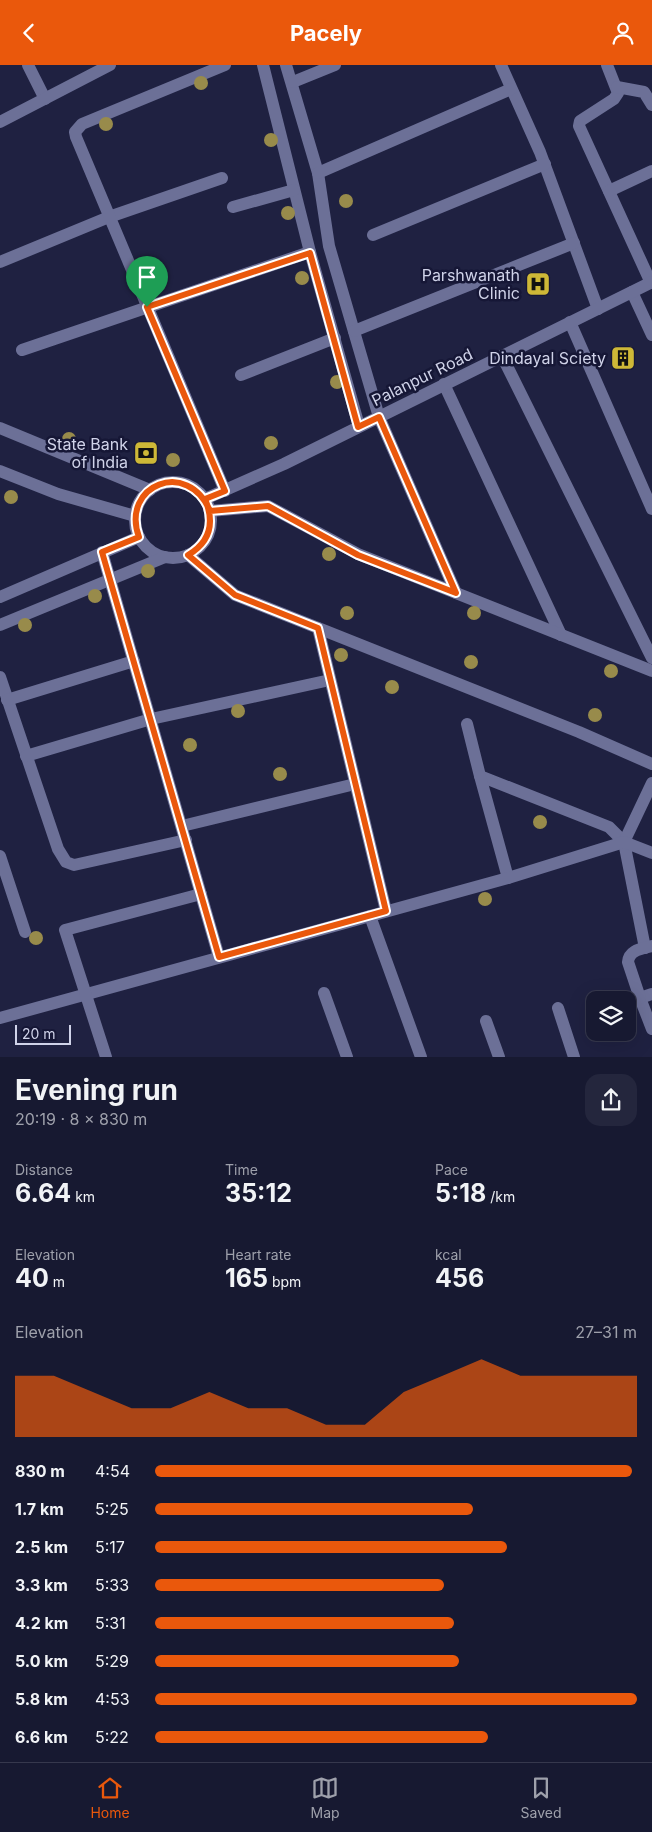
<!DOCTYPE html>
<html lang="en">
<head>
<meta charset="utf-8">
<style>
	:root { --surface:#171931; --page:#24263d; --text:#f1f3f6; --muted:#9ea0ab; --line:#36384d; --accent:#ea580c }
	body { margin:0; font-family:Inter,sans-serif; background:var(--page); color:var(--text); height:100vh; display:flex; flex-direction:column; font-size:19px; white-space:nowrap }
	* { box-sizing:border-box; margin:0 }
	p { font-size:16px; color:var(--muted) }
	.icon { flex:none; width:28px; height:28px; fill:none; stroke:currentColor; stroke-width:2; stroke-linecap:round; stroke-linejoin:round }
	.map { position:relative; height:992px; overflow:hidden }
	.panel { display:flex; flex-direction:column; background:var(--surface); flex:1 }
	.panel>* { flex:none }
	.controls { position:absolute; left:586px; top:926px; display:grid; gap:10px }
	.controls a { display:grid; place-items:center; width:50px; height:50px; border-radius:10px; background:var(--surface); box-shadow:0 5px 20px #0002,0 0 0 1px var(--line); font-size:25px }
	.scale { position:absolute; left:15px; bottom:12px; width:56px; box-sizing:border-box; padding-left:5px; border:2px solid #d0d3e9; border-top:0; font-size:14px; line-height:18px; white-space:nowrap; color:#d0d3e9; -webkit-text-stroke:4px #161736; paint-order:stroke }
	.pin { position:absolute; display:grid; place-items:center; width:42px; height:42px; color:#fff; margin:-51px -21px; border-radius:50% 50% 50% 0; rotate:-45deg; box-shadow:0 0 5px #0007 }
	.pin .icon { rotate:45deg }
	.round { display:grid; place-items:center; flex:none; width:52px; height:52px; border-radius:15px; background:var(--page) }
	.headline { display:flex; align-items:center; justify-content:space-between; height:85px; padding:0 15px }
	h1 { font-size:28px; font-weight:700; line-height:38px }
	.stats { display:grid; grid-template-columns:repeat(3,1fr); gap:8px; height:85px; padding:5px 15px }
	.stats div { display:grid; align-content:center }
	.stats b { font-size:25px; font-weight:700 }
	.stats small { font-size:14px; font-weight:400 }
	.stats p { font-size:14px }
	.chart { height:140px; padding:10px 15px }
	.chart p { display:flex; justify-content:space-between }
	.chart svg { width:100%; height:90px; margin-top:5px; fill:var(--accent); opacity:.7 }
	ul { padding:0 15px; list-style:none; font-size:16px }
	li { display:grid; grid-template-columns:80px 60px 1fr; align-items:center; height:38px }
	li i { height:12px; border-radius:6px; background:var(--accent) }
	header { display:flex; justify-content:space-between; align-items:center; height:65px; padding:0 15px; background:var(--accent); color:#fff; font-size:22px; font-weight:700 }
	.tabs { display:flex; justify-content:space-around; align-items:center; height:70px; border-top:1px solid var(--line); background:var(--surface); font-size:14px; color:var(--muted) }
	.tabs a { display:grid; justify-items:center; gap:2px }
	.tabs .selected { color:var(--accent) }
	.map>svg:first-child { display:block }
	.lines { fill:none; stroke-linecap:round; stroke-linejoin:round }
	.minor { stroke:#6c7097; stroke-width:12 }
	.tree { fill:#988b4b }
	.route-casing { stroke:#fff; stroke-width:10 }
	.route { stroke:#ea580c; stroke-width:6 }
	.labels { text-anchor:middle; stroke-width:5; stroke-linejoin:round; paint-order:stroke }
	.poi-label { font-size:16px; fill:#d0d3e9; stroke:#161736; text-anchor:end }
	.street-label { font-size:16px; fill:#d0d3e9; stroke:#161736 }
</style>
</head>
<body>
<header><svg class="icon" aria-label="back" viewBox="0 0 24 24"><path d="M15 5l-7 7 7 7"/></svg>Pacely<svg class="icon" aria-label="person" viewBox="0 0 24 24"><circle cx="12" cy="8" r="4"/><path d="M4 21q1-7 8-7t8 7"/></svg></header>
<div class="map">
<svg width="652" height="992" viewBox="0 0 652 992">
	<rect width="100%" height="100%" fill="#1f2141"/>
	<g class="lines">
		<!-- minor -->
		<g class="minor">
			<polyline points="28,0 45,34"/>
			<polyline points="263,0 310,187 359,361"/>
			<polyline points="286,0 318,108 329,181 379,352 456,528"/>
			<polyline points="501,0 540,87 598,244"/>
			<polyline points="607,0 618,28 614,34 580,56 579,61 651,218"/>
			<polyline points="293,17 335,0"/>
			<polyline points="617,22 644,27 652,40"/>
			<polyline points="0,57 110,0"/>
			<polyline points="318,108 511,24"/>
			<polyline points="609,126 652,106"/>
			<polyline points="233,142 294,125"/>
			<polyline points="373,170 545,99"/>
			<polyline points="0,197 109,152 222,113"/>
			<polyline points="632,227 652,270"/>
			<polyline points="570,257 652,444"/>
			<polyline points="354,266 574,178"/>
			<polyline points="22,285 310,187"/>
			<polyline points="502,291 652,593"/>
			<polyline points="241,310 335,273"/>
			<polyline points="444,319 561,570"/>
			<polyline points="0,363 150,425"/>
			<polyline points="0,406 58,429 135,451"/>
			<circle cx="173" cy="455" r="38"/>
			<polyline points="225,426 76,72 75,67 82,59 225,0"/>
			<polyline points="205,434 284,399 652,217"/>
			<polyline points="210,446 268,441 358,489 652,606"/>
			<polyline points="102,487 219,892"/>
			<polyline points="188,490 235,530 579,667 652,699"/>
			<polyline points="0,532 139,472"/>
			<polyline points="0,560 165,492"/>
			<polyline points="318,563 386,846"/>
			<polyline points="0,612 58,784 66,797 74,800 186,775"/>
			<polyline points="7,635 134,596"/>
			<polyline points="467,659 480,711 609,762 624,777 645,883"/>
			<polyline points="26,691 151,654 330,615"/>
			<polyline points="480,711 508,813"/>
			<polyline points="182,761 355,719"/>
			<polyline points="624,777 652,718"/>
			<polyline points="0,791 25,867"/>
			<polyline points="370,851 421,992"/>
			<polyline points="324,928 347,992"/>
			<polyline points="652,929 640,933 652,964"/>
			<path d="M640,933L628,897C629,885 641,884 652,881"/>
			<polyline points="558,943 574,992"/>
			<polyline points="0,953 508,813 624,777 652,788"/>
			<polyline points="486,956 499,992"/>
			<polyline points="106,992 65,865 201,829"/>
		</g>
	</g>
	<!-- trees -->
	<g class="tree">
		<circle cx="201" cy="18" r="7"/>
		<circle cx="106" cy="59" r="7"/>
		<circle cx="271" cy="75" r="7"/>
		<circle cx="346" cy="136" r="7"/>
		<circle cx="288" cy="148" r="7"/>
		<circle cx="302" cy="213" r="7"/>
		<circle cx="337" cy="317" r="7"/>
		<circle cx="69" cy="374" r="7"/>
		<circle cx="271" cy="378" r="7"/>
		<circle cx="173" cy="395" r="7"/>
		<circle cx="11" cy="432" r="7"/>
		<circle cx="329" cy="489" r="7"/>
		<circle cx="148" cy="506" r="7"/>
		<circle cx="95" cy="531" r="7"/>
		<circle cx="347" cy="548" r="7"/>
		<circle cx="474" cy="548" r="7"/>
		<circle cx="25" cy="560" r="7"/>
		<circle cx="341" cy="590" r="7"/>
		<circle cx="471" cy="597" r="7"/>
		<circle cx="611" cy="606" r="7"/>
		<circle cx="392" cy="622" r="7"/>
		<circle cx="238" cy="646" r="7"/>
		<circle cx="595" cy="650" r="7"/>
		<circle cx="190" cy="680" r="7"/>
		<circle cx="280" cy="709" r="7"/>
		<circle cx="540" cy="757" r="7"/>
		<circle cx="485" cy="834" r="7"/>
		<circle cx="36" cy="873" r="7"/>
	</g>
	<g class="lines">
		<defs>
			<path id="route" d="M147,242L225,426L205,434C215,458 210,477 188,490L235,530L318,563L386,846L219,892L102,487L139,472C120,420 188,393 210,446L268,441L358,490L456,528L379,352L358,362L310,188L147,242"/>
		</defs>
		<!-- route casing -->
		<use href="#route" class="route-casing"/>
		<!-- route -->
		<use href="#route" class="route"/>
	</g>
	<!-- icons -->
	<defs>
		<symbol id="hospital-square" viewBox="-11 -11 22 22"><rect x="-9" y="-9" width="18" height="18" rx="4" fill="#ceb837" stroke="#161736"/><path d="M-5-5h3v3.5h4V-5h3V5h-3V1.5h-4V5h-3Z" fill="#111"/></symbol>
		<symbol id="building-square" viewBox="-11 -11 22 22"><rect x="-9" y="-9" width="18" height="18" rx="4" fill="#ceb837" stroke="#161736"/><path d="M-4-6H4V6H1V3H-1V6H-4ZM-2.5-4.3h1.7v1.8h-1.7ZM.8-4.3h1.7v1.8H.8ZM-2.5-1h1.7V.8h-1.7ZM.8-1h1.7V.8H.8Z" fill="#111"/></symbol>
		<symbol id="bank-square" viewBox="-11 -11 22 22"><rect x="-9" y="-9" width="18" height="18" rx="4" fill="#ceb837" stroke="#161736"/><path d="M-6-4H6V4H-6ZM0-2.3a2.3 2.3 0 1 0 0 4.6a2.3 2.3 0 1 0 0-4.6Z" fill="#111"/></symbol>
	</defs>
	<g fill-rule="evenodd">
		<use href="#hospital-square" x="524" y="205" width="28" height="28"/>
		<use href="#building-square" x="609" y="279" width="28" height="28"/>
		<use href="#bank-square" x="132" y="374" width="28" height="28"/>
	</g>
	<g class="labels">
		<!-- poi labels -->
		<g class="poi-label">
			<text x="520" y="216">Parshwanath<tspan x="520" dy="18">Clinic</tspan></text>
			<text x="606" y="299">Dindayal Sciety</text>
			<text x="128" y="385">State Bank<tspan x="128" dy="18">of India</tspan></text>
		</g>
		<!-- street labels -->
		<g class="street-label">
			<text transform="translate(422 312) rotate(-26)" y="6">Palanpur Road</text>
		</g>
	</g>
</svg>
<div class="controls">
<a><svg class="icon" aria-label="layers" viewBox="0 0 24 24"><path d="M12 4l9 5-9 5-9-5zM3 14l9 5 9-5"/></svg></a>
</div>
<div class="scale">20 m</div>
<div class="pin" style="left:147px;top:242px;background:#1e9e55"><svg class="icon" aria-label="arrive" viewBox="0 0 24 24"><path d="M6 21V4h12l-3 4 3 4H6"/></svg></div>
</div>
<section class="panel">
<div class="headline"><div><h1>Evening run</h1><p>20:19 · 8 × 830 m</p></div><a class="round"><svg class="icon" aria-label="share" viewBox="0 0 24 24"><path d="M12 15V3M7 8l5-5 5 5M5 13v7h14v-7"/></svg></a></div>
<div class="stats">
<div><p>Distance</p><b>6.64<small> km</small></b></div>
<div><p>Time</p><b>35:12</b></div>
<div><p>Pace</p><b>5:18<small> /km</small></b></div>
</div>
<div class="stats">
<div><p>Elevation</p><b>40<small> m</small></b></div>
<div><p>Heart rate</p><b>165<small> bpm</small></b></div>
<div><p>kcal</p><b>456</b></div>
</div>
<div class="chart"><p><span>Elevation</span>27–31 m</p>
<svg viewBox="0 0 160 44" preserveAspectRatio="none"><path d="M0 44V14L10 14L20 22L30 30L40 30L50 22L60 30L70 30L80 38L90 38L100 22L110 14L120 6L130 14L140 14L150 14L160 14V44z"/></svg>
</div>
<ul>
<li><b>830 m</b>4:54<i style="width:99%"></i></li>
<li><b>1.7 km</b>5:25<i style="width:66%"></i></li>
<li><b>2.5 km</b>5:17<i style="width:73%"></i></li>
<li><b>3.3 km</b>5:33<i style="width:60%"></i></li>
<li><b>4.2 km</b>5:31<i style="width:62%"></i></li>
<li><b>5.0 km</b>5:29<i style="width:63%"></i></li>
<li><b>5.8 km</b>4:53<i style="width:100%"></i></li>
<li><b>6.6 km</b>5:22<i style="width:69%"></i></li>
</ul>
</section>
<nav class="tabs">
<a class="selected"><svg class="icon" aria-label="home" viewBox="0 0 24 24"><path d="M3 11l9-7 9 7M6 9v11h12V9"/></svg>Home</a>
<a><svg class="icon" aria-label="map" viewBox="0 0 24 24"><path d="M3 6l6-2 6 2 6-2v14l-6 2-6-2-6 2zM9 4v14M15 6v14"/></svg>Map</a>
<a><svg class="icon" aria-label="saved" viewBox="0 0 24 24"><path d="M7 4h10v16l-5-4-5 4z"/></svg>Saved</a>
</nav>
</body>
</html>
